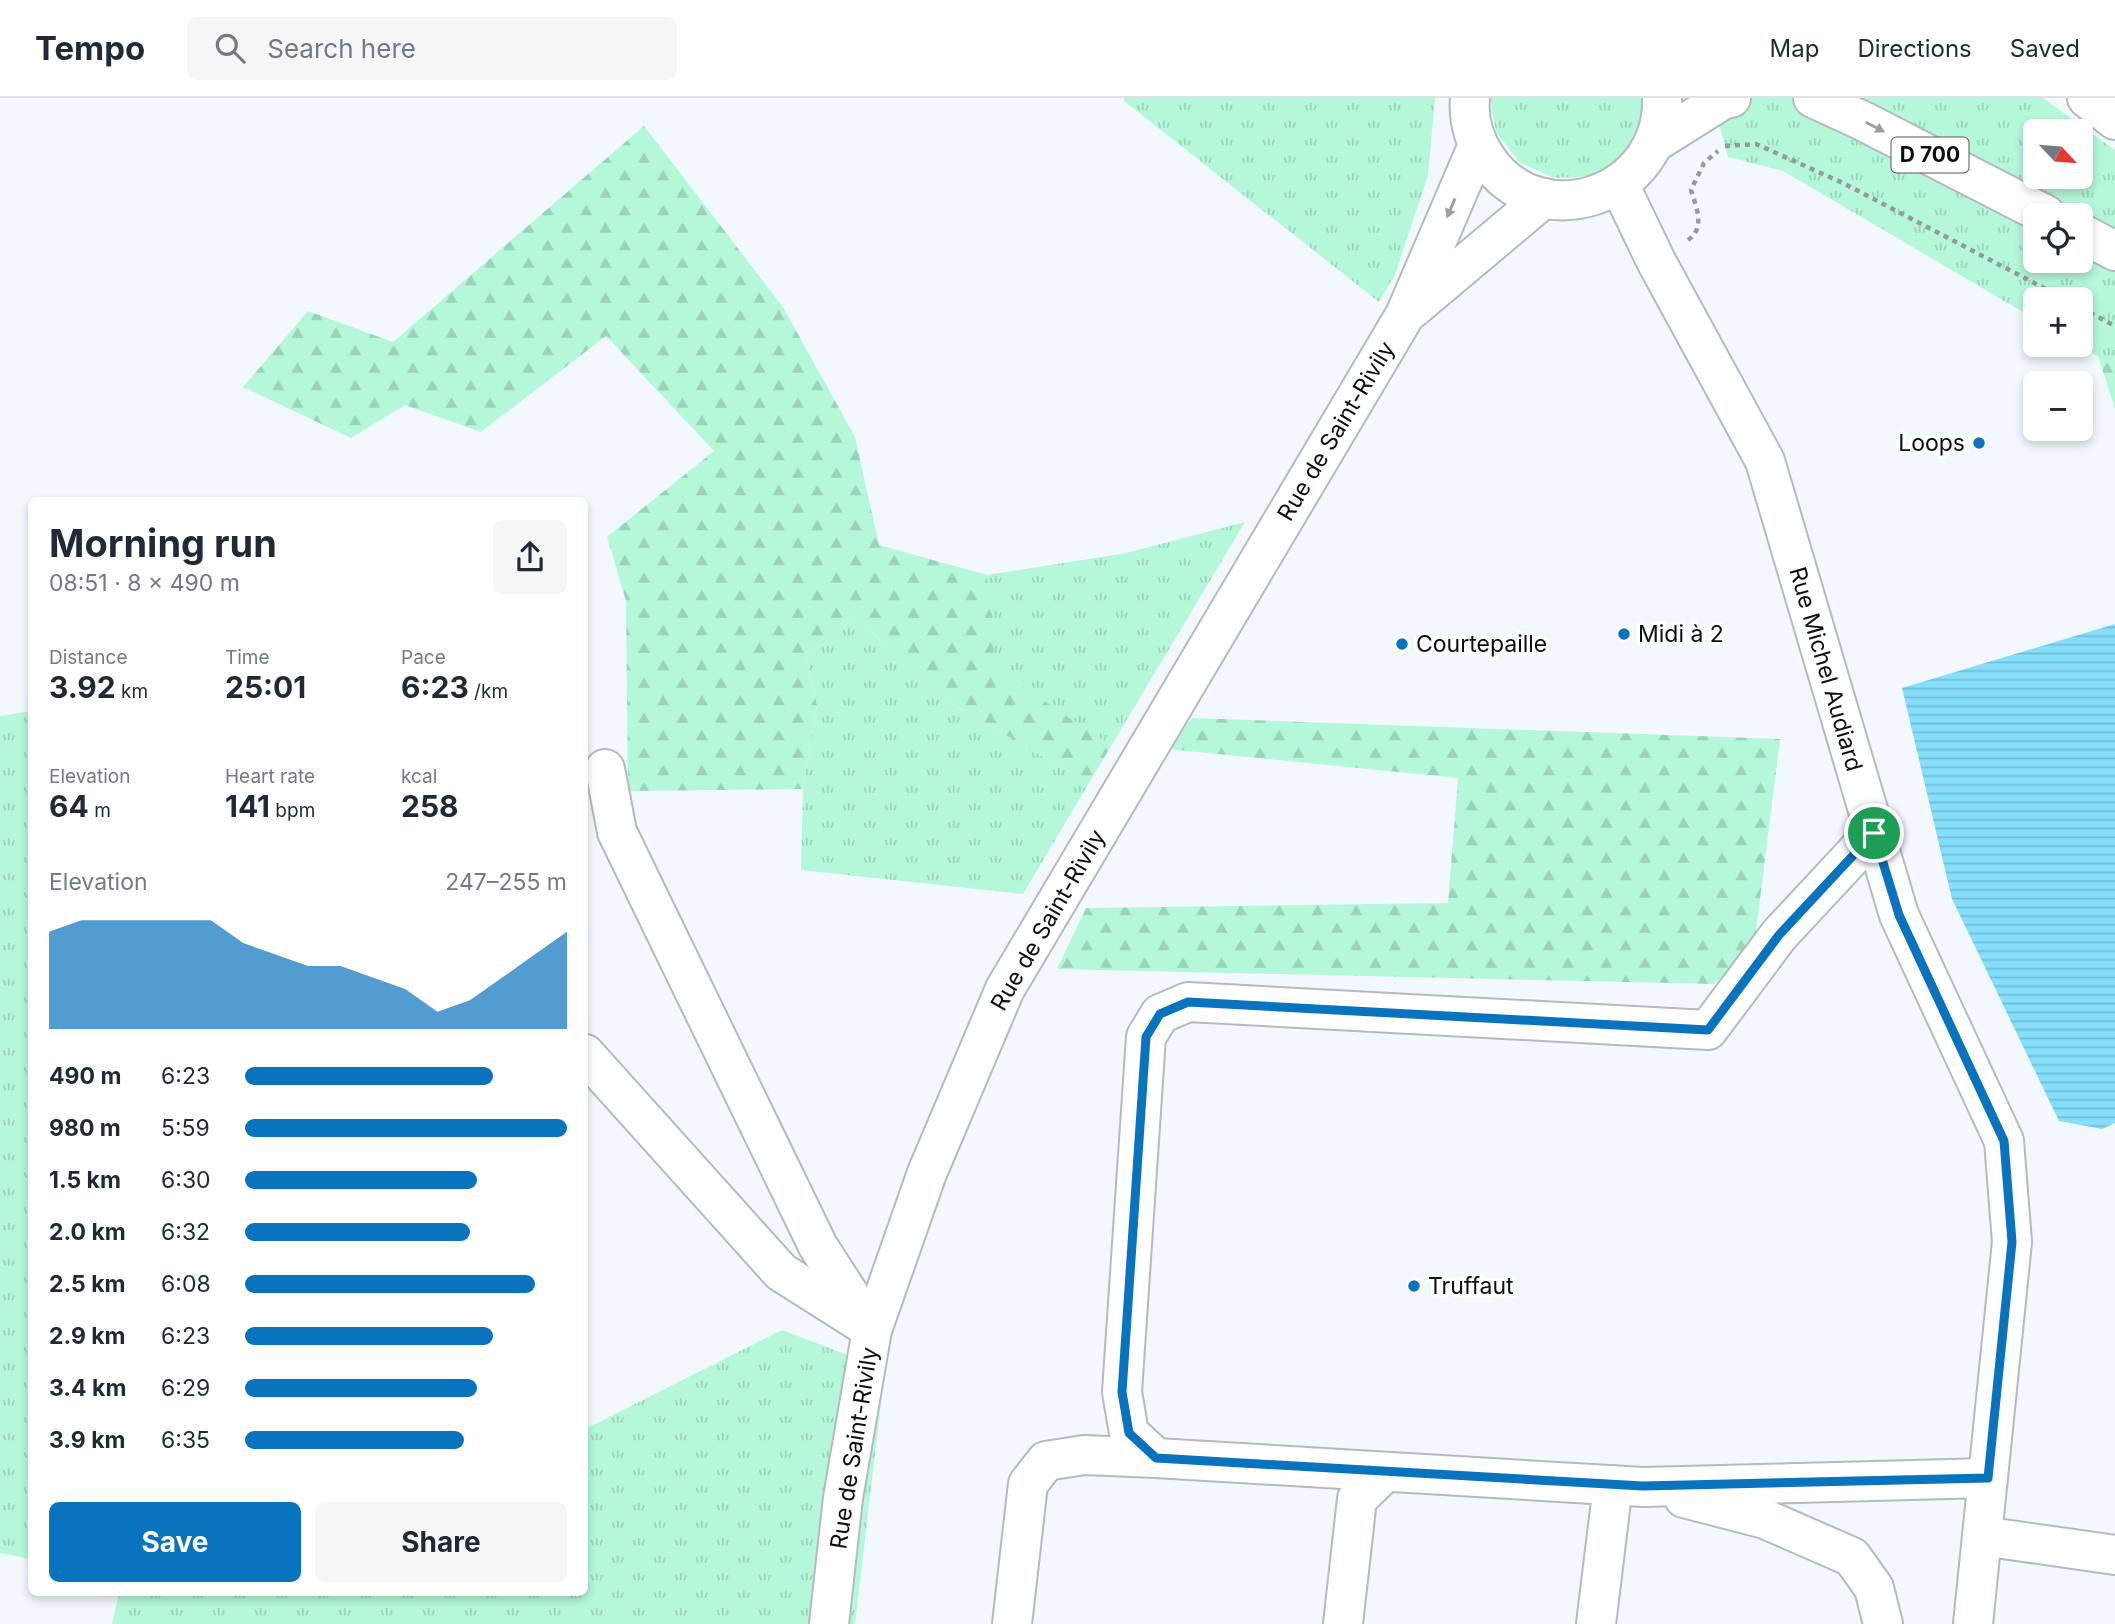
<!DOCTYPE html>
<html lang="en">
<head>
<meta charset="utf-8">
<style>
	:root { --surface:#fff; --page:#f6f6f7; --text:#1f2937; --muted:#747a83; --line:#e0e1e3; --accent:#0a73be }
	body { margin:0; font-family:Inter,sans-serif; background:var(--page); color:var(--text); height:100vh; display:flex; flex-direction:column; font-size:26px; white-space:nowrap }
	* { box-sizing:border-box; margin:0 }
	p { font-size:23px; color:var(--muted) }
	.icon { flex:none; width:38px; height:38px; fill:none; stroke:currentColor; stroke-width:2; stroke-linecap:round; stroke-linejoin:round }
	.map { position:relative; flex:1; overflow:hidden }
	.side { position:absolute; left:28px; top:399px; width:560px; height:1099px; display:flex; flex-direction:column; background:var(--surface); border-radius:10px; box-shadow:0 4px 10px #0003 }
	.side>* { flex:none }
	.needle { width:46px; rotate:116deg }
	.controls { position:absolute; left:2023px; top:21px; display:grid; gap:14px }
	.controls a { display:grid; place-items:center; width:70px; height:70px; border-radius:10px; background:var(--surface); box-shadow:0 4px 10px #0003; font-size:35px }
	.pin { position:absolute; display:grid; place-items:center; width:60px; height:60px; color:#fff; margin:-30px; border:4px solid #fff; border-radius:50%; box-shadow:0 2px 7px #0007 }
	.round { display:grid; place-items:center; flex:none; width:74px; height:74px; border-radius:10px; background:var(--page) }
	.summary { display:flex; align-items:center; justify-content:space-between; height:119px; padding:0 21px }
	h1 { font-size:38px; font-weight:700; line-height:52px }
	.figures { display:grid; grid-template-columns:repeat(3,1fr); gap:10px; height:119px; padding:7px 21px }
	.figures div { display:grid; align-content:center }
	.figures b { font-size:30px; font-weight:700 }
	.figures small { font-size:19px; font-weight:400 }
	.figures p { font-size:19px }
	.chart { height:196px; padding:14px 21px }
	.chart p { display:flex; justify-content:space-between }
	.chart svg { width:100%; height:126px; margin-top:7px; fill:var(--accent); opacity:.7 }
	.action { display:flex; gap:14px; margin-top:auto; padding:14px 21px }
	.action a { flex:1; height:80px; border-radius:10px; background:var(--accent); color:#fff; font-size:28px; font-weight:700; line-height:80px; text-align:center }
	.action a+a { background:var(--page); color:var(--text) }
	ul { padding:0 21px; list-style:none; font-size:23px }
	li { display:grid; grid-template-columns:112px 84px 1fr; align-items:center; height:52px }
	li i { height:18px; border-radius:9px; background:var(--accent) }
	header { display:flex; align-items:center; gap:42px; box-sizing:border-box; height:98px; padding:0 35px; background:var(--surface); border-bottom:2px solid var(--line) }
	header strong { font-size:33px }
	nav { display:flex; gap:38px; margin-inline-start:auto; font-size:24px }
	.search { width:490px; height:63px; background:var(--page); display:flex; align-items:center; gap:18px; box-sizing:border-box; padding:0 24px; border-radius:10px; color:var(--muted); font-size:26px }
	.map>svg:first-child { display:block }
	.grass { fill:url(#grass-tufts); fill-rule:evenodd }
	.forest { fill:url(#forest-firs) }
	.water { fill:url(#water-rules) }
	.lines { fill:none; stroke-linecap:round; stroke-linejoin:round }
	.minor-casing { stroke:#b5bac0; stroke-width:42 }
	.highway-casing { stroke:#b5bac0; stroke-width:42 }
	.path { stroke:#969a9e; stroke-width:4.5; stroke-dasharray:5 5; stroke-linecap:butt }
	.minor { stroke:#fff; stroke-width:38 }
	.highway { stroke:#fff; stroke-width:38 }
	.oneway { fill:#9e9e9f }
	.route-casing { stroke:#fff; stroke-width:14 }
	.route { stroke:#0a73be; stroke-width:9 }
	.poi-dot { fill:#0a73be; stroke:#fff; stroke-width:2.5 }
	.labels { text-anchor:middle; stroke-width:7; stroke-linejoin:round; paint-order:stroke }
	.shield { fill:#fff; stroke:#555657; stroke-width:2 }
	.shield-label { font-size:21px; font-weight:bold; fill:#0c0d0f }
	.street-label { font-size:23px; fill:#0c0d0f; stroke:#fff }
	.poi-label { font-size:23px; fill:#0c0d0f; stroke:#fff; text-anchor:start }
</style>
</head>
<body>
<header>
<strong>Tempo</strong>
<div class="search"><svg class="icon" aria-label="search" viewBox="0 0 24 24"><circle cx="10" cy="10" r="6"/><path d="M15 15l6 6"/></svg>Search here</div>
<nav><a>Map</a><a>Directions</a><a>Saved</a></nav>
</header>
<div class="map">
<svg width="2115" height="1526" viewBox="0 0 2115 1526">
	<defs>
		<pattern id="grass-tufts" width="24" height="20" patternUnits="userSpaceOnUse" patternTransform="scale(1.75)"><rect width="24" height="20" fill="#b4f8d9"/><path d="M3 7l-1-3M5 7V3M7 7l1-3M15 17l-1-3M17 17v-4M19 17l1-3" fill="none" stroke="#9ad3b9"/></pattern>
		<pattern id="forest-firs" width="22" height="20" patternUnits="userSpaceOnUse" patternTransform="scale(1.75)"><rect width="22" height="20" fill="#b4f8d9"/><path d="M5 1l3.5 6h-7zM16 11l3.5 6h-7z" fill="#9ad3b9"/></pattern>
		<pattern id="water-rules" width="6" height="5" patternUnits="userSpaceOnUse" patternTransform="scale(1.75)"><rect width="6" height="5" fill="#85defa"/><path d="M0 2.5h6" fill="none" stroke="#72bdd5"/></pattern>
	</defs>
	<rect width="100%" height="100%" fill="#f2f8fe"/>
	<!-- grass -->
	<g class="grass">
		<polygon points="1124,0 1435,0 1428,77 1395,177 1379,204 1124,3"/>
		<polygon points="1490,0 1648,0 1646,26 1626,59 1593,78 1554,80 1519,64 1496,34"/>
		<path d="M1712,0H2043L2115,52V269L2080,247L2081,201H2035V221L1783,73L1728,59ZM2035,33H2081V79H2035ZM2035,117H2081V163H2035Z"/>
		<polygon points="1245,424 1111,648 994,570 987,477 1126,455"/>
		<polygon points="855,519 952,606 1089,685 1023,796 801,772 803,691 817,607 806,560"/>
		<polygon points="31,613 32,613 31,1461 0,1455 0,618"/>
		<polygon points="782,1232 885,1271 855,1526 112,1526 119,1495 584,1494 585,1331"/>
	</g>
	<!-- forest -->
	<g class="forest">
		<polygon points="644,28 783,209 855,339 879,447 987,477 995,570 1111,648 1089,685 952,606 855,519 806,560 817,607 803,691 628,693 626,503 607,439 714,353 606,238 481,334 405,307 351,340 243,289 308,213 393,244"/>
		<polygon points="2098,258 2115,269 2115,311"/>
		<polygon points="1192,620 1780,641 1755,841 1715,886 1057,871 1086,810 1448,805 1458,680 1168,651"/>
	</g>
	<!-- water -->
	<polygon class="water" points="2115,526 2115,1025 2102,1031 2059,1023 1952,801 1902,590"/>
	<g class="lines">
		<defs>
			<g id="minor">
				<path d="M1470,0C1468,22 1474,42 1486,60C1540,141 1665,97 1662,0"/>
				<polyline points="1619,86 1656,163 1765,363 1899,817 2004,1043 2012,1144 1973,1526"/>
				<polyline points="1412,211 1544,100"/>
				<polyline points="605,671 617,734 818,1148 872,1232"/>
				<polyline points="1874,735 1779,837 1708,932 1188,904 1160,916 1146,939 1122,1294 1129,1335 1156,1360 1643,1389 1988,1380"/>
				<polyline points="585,956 781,1174 863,1226"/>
				<polyline points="1684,1400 1765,1421 1852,1459 1874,1490 1883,1526"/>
				<polyline points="1982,1438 2115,1457"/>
				<polyline points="829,1526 843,1400 872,1232 927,1075 1005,891 1405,217 1478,47"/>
				<polyline points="1012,1526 1028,1386 1046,1363 1084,1357 1156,1360"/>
				<polyline points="1343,1526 1357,1401 1384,1375"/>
				<polyline points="1596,1526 1613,1387"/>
			</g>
			<g id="highway">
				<polyline points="1813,0 1863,23 2046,117"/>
				<polyline points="2087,0 2115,22"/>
				<polyline points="1654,45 1724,1 1731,0"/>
				<polyline points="2081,135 2115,153"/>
			</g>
		</defs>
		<!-- minor casing -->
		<use href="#minor" class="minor-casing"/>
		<!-- highway casing -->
		<use href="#highway" class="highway-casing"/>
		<!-- path -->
		<g class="path">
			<polyline points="1725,48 1756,46 1843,85 2065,201"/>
			<path d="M1688,142C1706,130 1696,109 1691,92L1704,65L1718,53"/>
			<polyline points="2081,210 2115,228"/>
		</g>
		<!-- minor -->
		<use href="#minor" class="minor"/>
		<!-- highway -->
		<use href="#highway" class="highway"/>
	</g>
	<!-- one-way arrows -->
	<defs><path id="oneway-solid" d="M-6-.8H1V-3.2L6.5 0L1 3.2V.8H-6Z" transform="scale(1.75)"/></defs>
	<g class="oneway">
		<use href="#oneway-solid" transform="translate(1875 29) rotate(27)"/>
		<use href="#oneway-solid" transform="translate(1451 110) rotate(113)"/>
	</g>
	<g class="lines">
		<defs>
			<polygon id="route" points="1874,735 1899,817 2004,1043 2012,1144 1988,1380 1643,1388 1156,1360 1129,1335 1122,1294 1146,939 1160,916 1188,904 1708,932 1779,837"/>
		</defs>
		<!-- route casing -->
		<use href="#route" class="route-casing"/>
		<!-- route -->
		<use href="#route" class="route"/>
	</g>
	<!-- markers -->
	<g class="poi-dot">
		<circle cx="1979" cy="345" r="7"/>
		<circle cx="1624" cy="536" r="7"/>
		<circle cx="1402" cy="546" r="7"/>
		<circle cx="1414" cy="1188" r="7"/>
	</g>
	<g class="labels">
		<!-- shield labels -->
		<rect class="shield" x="1891.5" y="39.5" width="77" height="35" rx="5"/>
		<g class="shield-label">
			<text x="1930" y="64">D 700</text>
		</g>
		<!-- street labels -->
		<g class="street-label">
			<text transform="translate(1336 333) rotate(-59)" y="8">Rue de Saint-Rivily</text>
			<text transform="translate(1826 571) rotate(74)" y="8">Rue Michel Audiard</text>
			<text transform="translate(1048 822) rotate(-60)" y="8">Rue de Saint-Rivily</text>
			<text transform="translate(854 1350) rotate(-81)" y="8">Rue de Saint-Rivily</text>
		</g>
		<!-- poi labels -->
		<g class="poi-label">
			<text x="1965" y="353" text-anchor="end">Loops</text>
			<text x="1638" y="544">Midi à 2</text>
			<text x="1416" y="554">Courtepaille</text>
			<text x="1428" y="1196">Truffaut</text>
		</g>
	</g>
</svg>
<div class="controls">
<a><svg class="needle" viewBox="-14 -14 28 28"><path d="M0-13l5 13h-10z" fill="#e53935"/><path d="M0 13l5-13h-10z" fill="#747a83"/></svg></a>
<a><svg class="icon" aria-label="locate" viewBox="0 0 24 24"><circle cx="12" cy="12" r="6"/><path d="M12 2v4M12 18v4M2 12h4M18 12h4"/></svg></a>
<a>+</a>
<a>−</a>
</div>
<div class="pin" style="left:1874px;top:735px;background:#1e9e55"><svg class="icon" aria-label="arrive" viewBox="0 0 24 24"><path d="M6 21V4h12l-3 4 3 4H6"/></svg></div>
<section class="side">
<div class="summary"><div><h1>Morning run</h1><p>08:51 · 8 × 490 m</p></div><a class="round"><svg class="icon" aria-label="share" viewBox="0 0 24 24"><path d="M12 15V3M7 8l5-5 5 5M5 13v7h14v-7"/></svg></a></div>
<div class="figures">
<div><p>Distance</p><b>3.92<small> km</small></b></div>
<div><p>Time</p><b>25:01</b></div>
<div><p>Pace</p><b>6:23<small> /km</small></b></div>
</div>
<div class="figures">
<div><p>Elevation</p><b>64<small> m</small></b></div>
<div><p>Heart rate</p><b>141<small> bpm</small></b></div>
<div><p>kcal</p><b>258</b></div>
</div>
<div class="chart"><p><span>Elevation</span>247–255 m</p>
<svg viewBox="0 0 160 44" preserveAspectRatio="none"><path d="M0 44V10L10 6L20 6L30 6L40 6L50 6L60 14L70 18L80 22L90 22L100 26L110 30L120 38L130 34L140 26L150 18L160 10V44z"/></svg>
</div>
<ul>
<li><b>490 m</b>6:23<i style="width:77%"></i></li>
<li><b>980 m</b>5:59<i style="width:100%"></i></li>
<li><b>1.5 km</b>6:30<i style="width:72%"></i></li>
<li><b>2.0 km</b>6:32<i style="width:70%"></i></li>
<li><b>2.5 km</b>6:08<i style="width:90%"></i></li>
<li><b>2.9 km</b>6:23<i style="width:77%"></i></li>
<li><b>3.4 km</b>6:29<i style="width:72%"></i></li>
<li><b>3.9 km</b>6:35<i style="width:68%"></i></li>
</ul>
<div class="action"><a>Save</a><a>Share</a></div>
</section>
</div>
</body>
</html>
